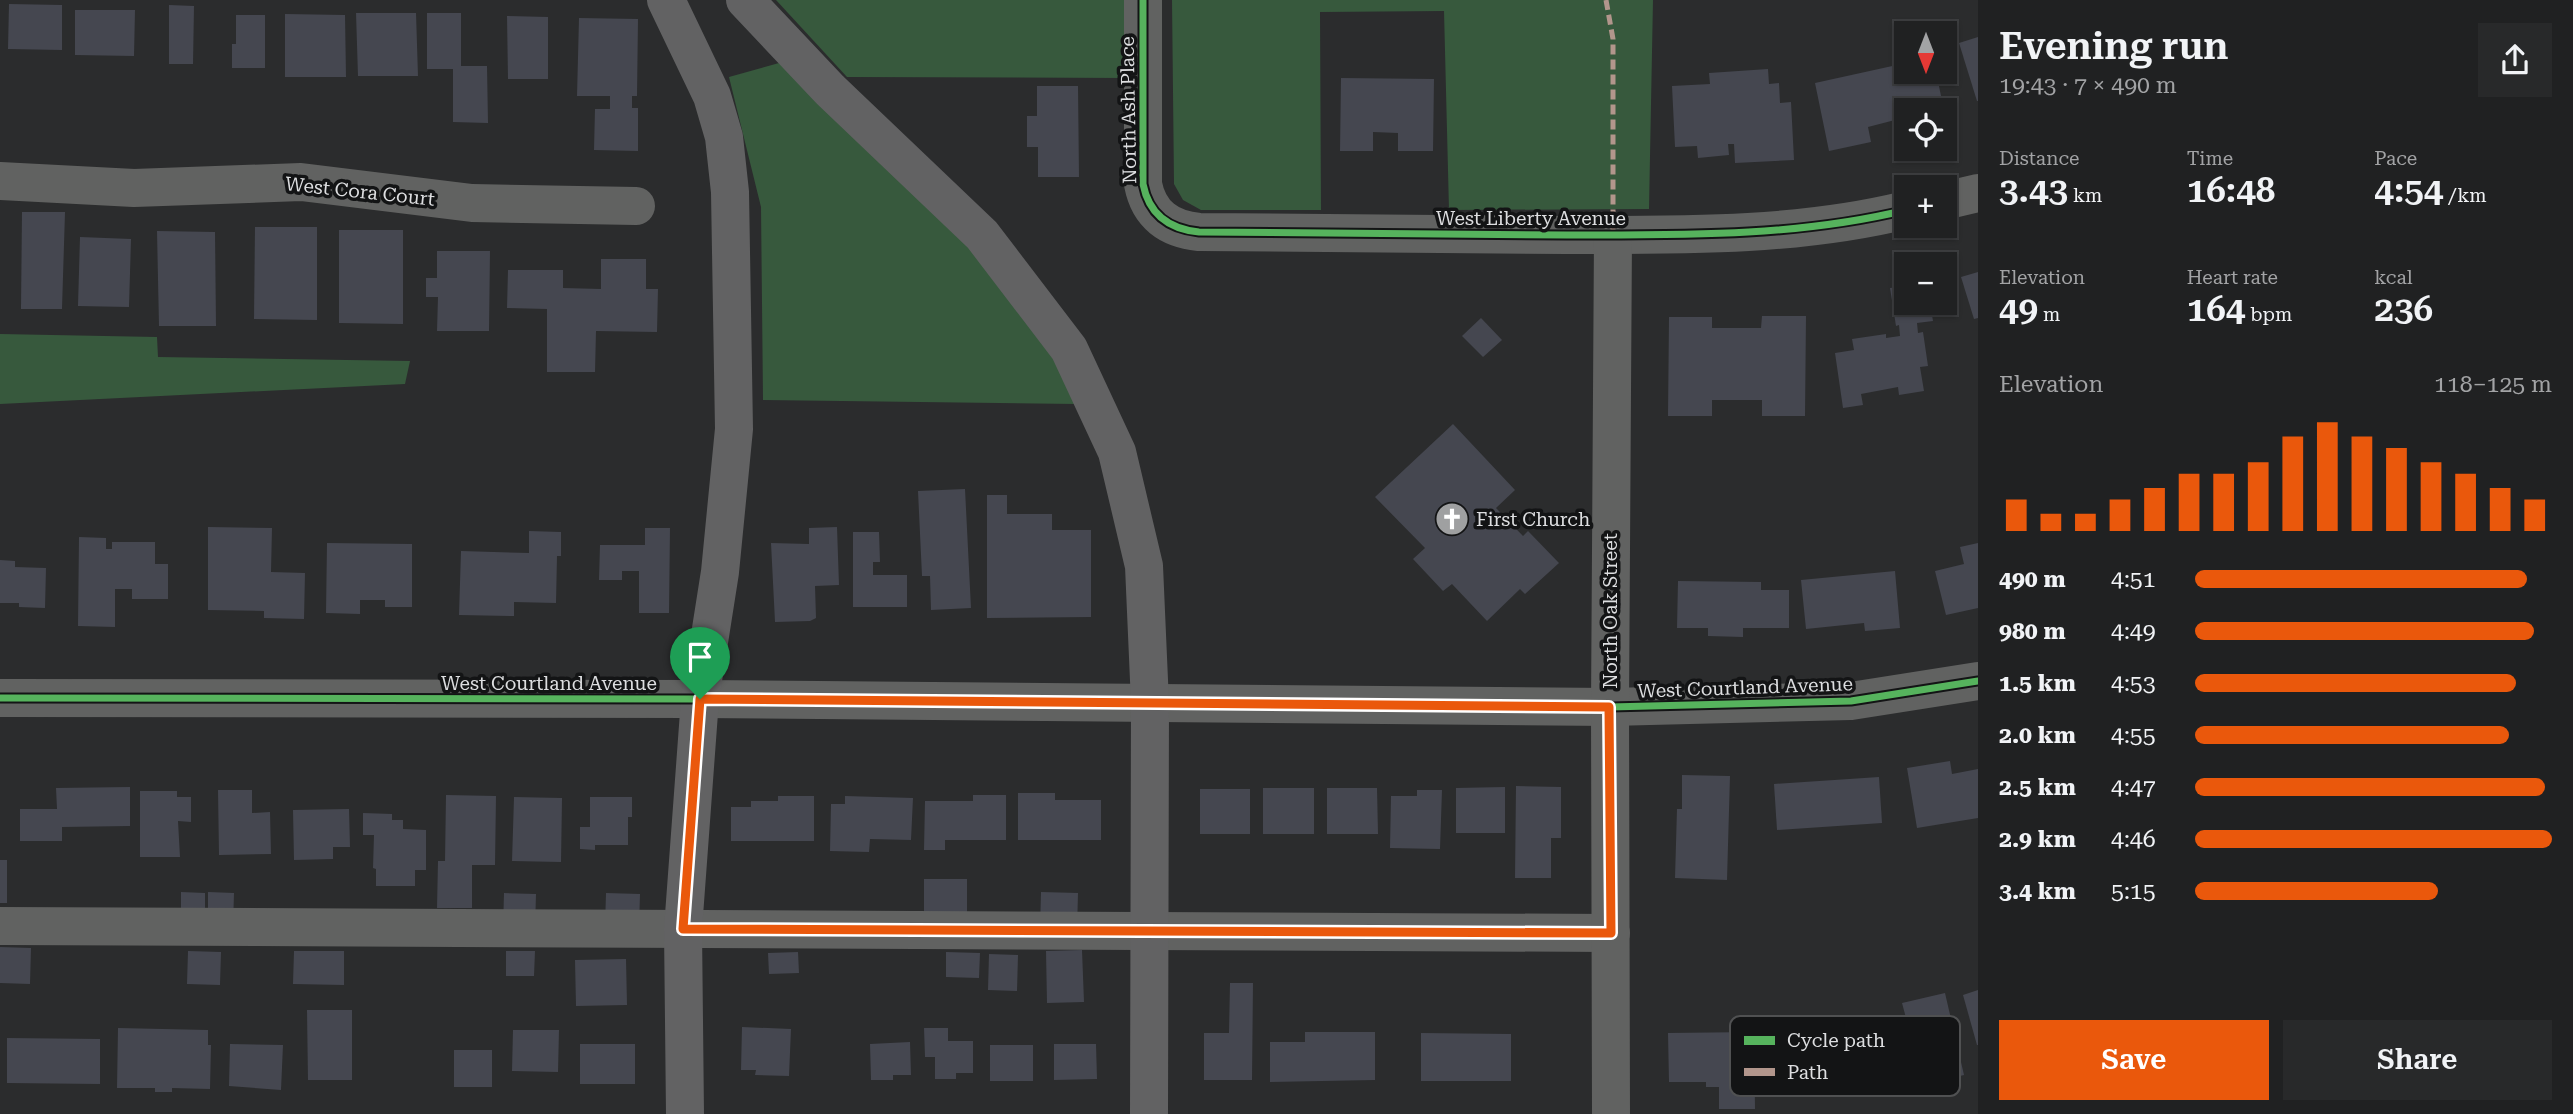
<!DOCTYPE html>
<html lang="en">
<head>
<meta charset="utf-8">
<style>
	:root { --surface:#202122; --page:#28292a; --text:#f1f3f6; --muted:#a2a3a5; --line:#3d3e40; --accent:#ea580c }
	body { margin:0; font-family:"Roboto Serif",serif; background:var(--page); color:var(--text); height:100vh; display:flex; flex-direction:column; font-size:26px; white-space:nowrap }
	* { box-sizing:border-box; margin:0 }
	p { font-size:23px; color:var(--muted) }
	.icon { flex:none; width:38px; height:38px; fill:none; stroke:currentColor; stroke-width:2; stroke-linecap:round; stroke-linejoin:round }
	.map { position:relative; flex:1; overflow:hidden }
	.side { display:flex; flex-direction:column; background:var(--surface); width:595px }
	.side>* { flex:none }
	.needle { width:46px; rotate:180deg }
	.controls { position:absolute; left:1894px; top:21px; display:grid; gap:14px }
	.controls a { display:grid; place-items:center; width:63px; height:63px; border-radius:0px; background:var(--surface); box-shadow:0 2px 5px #0004,0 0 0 2px var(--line); font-size:35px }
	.pin { position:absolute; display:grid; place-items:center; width:60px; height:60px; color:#fff; margin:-72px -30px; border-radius:50% 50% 50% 0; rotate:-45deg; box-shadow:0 0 7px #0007 }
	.pin .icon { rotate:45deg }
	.round { display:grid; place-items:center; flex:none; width:74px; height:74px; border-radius:0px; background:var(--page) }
	.head { display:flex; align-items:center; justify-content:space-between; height:119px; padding:0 21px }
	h1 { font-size:38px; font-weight:600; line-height:52px }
	.stats { display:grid; grid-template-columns:repeat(3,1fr); gap:10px; height:119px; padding:7px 21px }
	.stats div { display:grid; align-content:center }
	.stats b { font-size:35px; font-weight:600 }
	.stats small { font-size:19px; font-weight:400 }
	.stats p { font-size:19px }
	.chart { height:196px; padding:14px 21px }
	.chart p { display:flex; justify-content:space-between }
	.chart svg { width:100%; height:126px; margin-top:7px; stroke:var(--accent); stroke-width:6 }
	.button { display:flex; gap:14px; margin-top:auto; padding:14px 21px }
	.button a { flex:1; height:80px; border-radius:0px; background:var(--accent); color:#fff; font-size:28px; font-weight:600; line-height:80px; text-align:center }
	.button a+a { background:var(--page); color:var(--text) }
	ul { padding:0 21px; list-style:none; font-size:23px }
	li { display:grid; grid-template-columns:112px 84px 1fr; align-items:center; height:52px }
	li i { height:18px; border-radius:9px; background:var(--accent) }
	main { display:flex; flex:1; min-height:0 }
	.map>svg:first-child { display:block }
	.green { fill:#37593d }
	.building { fill:#454750 }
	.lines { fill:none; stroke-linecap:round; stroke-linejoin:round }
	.minor { stroke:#616261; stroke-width:38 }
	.major { stroke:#626263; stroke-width:38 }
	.quiet { stroke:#b2968c; stroke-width:5; stroke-dasharray:10 5; stroke-linecap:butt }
	.cycleway-casing { stroke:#131415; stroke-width:11 }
	.cycleway { stroke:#56b35d; stroke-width:7 }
	.route-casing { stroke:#fff; stroke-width:14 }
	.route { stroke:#ea580c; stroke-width:9 }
	.labels { text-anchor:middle; stroke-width:7; stroke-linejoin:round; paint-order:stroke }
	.street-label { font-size:19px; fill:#dddee0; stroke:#131415 }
	.poi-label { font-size:19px; fill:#dddee0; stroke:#131415; text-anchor:start }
	.key { fill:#131415; stroke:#505152; stroke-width:2 }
	.key-label { font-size:19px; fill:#dddee0 }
</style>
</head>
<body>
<main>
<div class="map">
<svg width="1978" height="1114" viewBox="0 0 1978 1114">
	<rect width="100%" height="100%" fill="#2b2c2d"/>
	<!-- green -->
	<g class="green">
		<polygon points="776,0 1127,0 1127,78 847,77"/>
		<polygon points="1172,0 1653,0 1649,209 1449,210 1444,11 1320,12 1321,210 1201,210 1183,200 1174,184"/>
		<polygon points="779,63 973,252 1050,352 1077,404 763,400 761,207 729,77"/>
		<polygon points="0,334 157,337 158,357 410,361 405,384 0,404"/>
	</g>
	<!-- building -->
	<g class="building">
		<polygon points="9,4 62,5 62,50 8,49"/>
		<polygon points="169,5 194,6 193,64 169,64"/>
		<polygon points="75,10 135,10 134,56 75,55"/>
		<polygon points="356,13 416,13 418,76 358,76"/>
		<polygon points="427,13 461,13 461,66 487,66 488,123 453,122 453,69 427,69"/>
		<polygon points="285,14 345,15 346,77 285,77"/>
		<polygon points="236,15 265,15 265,68 232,68 232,44 236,44"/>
		<polygon points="507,16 548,17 548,79 508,79"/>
		<polygon points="579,18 638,19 637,96 632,96 632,108 638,108 638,151 594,150 595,109 610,109 610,96 577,96"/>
		<polygon points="1978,37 1978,101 1977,101 1959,43"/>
		<polygon points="1906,63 1906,72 1936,72 1944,110 1906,110 1906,131 1898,133 1895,120 1868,127 1871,142 1829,151 1815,83"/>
		<polygon points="1768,69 1769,84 1779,83 1780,103 1791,102 1794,160 1735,163 1734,144 1728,144 1729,155 1698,158 1697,146 1675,147 1672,86 1710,84 1709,73"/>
		<polygon points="1341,78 1434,79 1433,151 1398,151 1398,133 1373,132 1373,151 1340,151"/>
		<polygon points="1037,86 1078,86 1079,177 1038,177 1038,147 1027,147 1027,116 1037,116"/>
		<polygon points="22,212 65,212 62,309 21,309"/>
		<polygon points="255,227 317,227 317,320 254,319"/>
		<polygon points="339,230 403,230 403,324 339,323"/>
		<polygon points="157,231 215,232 216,326 159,326"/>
		<polygon points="80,237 131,239 129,307 78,306"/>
		<polygon points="437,251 490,251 489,331 437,331 438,297 426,297 426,278 437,278"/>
		<polygon points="601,259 646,259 646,289 658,289 657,332 596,331 595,372 547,372 547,309 507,308 508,270 563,270 563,288 601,289"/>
		<polygon points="1978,272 1978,318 1974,319 1961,277"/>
		<polygon points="1906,286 1906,303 1930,303 1933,321 1917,323 1918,333 1923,332 1928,366 1920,367 1924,391 1899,395 1898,387 1861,394 1863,405 1843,408 1835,353 1854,350 1852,339 1886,334 1886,338 1900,336 1899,325 1896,326 1890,288"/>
		<polygon points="1762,316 1806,316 1805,416 1762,416 1762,400 1712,400 1712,416 1668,416 1669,317 1712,317 1712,328 1761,328"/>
		<polygon points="1481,318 1502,340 1483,357 1462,336"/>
		<polygon points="1453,424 1515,490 1496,508 1523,536 1528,531 1559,563 1525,594 1520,589 1487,621 1452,584 1443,591 1413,559 1425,548 1375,497"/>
		<polygon points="965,489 971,608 931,610 930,576 922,576 918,491"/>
		<polygon points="987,495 1007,495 1007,514 1052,514 1052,530 1091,530 1091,617 987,618"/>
		<polygon points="208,527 272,528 271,572 305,573 304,619 264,618 264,611 208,610"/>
		<polygon points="837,527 839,585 815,586 816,618 810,621 775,622 771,543 809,544 809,528"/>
		<polygon points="645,528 670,528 669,613 639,613 639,571 622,571 622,580 599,580 600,545 645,545"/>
		<polygon points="529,531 561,532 561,556 557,556 556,603 514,602 514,616 459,615 461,551 529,553"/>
		<polygon points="853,532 879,532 880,562 873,562 873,575 907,575 907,607 853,607"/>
		<polygon points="79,537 106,538 106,549 112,549 112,542 155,542 155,564 168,564 168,599 132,599 132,589 115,589 115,627 78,626"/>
		<polygon points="327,543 412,544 412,607 385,607 385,600 360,600 360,614 326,613"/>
		<polygon points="1978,543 1978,608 1946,615 1935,571 1964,564 1960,547"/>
		<polygon points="0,560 15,561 15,567 46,568 45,608 19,607 19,603 0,603"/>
		<polygon points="1895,571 1900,628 1865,631 1864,623 1806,629 1801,580"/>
		<polygon points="1678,581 1761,582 1761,590 1789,590 1789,628 1743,628 1743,637 1708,636 1708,628 1677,628"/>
		<polygon points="1950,761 1952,774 1978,769 1978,818 1917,828 1907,768"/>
		<polygon points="1682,775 1730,776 1727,880 1675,878 1677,809 1682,809"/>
		<polygon points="1879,777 1882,823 1777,830 1774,784"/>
		<polygon points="1516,786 1561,787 1561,838 1551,838 1551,878 1515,878"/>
		<polygon points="130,787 130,826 62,827 62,841 20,841 20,809 57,809 56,788"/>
		<polygon points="1505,787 1505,833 1456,833 1456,788"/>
		<rect x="1263" y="788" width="51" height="46"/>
		<polygon points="1327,788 1377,788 1378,834 1327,834"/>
		<rect x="1200" y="789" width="50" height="45"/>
		<polygon points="218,790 252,790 252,813 270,812 271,854 219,855"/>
		<polygon points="1417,790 1442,790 1440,849 1390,848 1391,796 1417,796"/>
		<polygon points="140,791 177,791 177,797 191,797 191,822 178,821 180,857 140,857"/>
		<polygon points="1018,793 1055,793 1055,800 1101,800 1101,840 1018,840"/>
		<polygon points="446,795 496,796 495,865 472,865 472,908 437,908 438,861 445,861"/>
		<polygon points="973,795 1006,795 1006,840 945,840 945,850 924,850 925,801 973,801"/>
		<polygon points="778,796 814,796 814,841 731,841 731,807 751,807 751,801 778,801"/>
		<polygon points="845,796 913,798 911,840 870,839 869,852 830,851 831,804 845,804"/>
		<polygon points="514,797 562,798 561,862 512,861"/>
		<polygon points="590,797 632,797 632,817 628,817 628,845 595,845 595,850 580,849 580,827 590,827"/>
		<polygon points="349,809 350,847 333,847 333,859 294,860 293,810"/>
		<polygon points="363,813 392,814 392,820 403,820 403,829 426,830 426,870 415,870 415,886 376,886 376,869 373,868 374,835 363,835"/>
		<rect x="0" y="860" width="7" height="43"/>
		<rect x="924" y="879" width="43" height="43"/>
		<polygon points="181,892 205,893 205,924 181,924"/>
		<polygon points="208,892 234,893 233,925 208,925"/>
		<polygon points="1041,892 1078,893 1077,930 1040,929"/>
		<polygon points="504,893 536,894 535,929 503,928"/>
		<polygon points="606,893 640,894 639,928 605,927"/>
		<polygon points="0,947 31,948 30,984 0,983"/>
		<polygon points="1082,950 1084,1002 1047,1003 1046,951"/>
		<polygon points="188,951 221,952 220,985 187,984"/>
		<polygon points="294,951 344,951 344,985 293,984"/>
		<polygon points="506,951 535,951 534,976 506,976"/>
		<polygon points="798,952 799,973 769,974 768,953"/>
		<polygon points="946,952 980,953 979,978 946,977"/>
		<polygon points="989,954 1018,955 1017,991 988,990"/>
		<polygon points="626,959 627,1005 576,1006 575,960"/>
		<polygon points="1230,983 1253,983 1252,1080 1204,1080 1204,1033 1229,1033"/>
		<polygon points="1978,990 1978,1045 1977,1045 1963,995"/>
		<polygon points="1945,993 1964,1075 1918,1086 1916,1076 1885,1083 1871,1023 1896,1017 1900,1031 1909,1029 1902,1003"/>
		<polygon points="307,1010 352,1010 352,1080 308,1080"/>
		<polygon points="742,1027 791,1029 789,1076 755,1075 756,1070 741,1070"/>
		<polygon points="118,1028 208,1030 208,1045 211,1045 210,1089 172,1088 172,1092 155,1092 155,1088 117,1088"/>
		<polygon points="924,1028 948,1028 948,1041 973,1041 973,1073 956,1073 956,1079 935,1079 935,1057 925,1057"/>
		<polygon points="513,1030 559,1030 558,1072 512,1071"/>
		<polygon points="1305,1032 1375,1032 1375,1080 1270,1082 1270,1042 1305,1042"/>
		<polygon points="1754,1032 1755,1109 1719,1109 1719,1087 1706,1087 1706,1082 1669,1082 1668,1033"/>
		<polygon points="1421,1033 1511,1034 1511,1081 1421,1081"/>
		<polygon points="7,1038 100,1039 100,1084 7,1083"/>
		<polygon points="910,1042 911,1075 893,1075 893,1080 871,1080 870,1044"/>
		<polygon points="230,1044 283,1045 281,1090 229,1086"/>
		<rect x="580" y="1044" width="55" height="40"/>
		<polygon points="1054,1044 1096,1044 1097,1079 1054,1080"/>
		<rect x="990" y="1045" width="43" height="36"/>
		<rect x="454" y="1050" width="38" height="37"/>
	</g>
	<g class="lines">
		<!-- minor -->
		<g class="minor">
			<path d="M1143,0V184C1149,215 1169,229 1199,232C1322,233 1444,234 1567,235C1679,235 1796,237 1906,210"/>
			<polyline points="0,181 134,188 301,182 472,203 636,206"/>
			<polyline points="1944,201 1978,193"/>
			<polyline points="0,698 700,699 1610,707 1851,701 1978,681"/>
			<polyline points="0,926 1611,933"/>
			<polyline points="1611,1114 1610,707 1613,235"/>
		</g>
		<!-- major -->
		<g class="major">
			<polyline points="666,0 712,96 724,137 730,192 734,429 720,572 700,699 683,929 685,1114"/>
			<polyline points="745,0 830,90 982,235 1069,349 1117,452 1144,566 1150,703 1149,1114"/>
		</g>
		<!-- quiet -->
		<polyline class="quiet" points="1606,0 1613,39 1613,235"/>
		<defs>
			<g id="cycleway">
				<path d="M1143,0V184C1149,215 1169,229 1199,232C1322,233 1444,234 1567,235C1679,235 1796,237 1906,210"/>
				<polyline points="0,698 700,699 1610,707 1851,701 1978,681"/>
			</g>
		</defs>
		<!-- cycleway casing -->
		<use href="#cycleway" class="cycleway-casing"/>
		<!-- cycleway -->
		<use href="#cycleway" class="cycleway"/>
	</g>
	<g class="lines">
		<defs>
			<polygon id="route" points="700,699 1609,707 1611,933 683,929"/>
		</defs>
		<!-- route casing -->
		<use href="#route" class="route-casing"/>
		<!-- route -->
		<use href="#route" class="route"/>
	</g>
	<!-- icons -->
	<defs>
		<symbol id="church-disc" viewBox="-11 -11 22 22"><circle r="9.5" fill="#9fa0a1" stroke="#131415"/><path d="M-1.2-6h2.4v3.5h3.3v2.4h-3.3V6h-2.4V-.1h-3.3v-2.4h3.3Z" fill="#fff"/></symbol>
	</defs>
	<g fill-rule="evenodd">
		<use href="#church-disc" x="1433" y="500" width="38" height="38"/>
	</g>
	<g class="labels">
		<!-- street labels -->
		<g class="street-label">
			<text transform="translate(1128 110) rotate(-91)" y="7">North Ash Place</text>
			<text transform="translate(360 191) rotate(6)" y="7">West Cora Court</text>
			<text x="1531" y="225">West Liberty Avenue</text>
			<text transform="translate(1610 611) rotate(-90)" y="7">North Oak Street</text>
			<text x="549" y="690">West Courtland Avenue</text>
			<text transform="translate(1745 687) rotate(-2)" y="7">West Courtland Avenue</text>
		</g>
		<!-- poi labels -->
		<g class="poi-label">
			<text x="1476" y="526">First Church</text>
		</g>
	</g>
	<!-- legend -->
	<rect x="1730" y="1016" width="230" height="80" rx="10" class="key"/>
	<rect x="1744" y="1036" width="31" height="9" fill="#56b35d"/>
	<rect x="1744" y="1068" width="31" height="8" fill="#b2968c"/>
	<g class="key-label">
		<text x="1787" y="1047">Cycle path</text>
		<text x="1787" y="1079">Path</text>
	</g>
</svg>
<div class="controls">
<a><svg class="needle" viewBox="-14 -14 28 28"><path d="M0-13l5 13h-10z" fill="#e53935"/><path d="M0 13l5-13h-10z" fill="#a2a3a5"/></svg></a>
<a><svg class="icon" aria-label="locate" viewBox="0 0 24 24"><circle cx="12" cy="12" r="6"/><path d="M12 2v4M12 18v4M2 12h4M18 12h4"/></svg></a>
<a>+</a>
<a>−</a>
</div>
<div class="pin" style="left:700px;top:699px;background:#1e9e55"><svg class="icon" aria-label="arrive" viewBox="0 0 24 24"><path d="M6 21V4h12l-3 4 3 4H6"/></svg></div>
</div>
<section class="side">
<div class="head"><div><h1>Evening run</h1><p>19:43 · 7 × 490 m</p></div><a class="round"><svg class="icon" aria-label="share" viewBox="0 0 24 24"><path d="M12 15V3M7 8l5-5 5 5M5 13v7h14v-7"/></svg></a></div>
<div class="stats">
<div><p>Distance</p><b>3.43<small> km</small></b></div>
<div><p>Time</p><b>16:48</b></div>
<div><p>Pace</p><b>4:54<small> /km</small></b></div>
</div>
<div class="stats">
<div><p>Elevation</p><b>49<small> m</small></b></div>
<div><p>Heart rate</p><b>164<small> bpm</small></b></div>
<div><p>kcal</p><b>236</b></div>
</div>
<div class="chart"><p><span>Elevation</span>118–125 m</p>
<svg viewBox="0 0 160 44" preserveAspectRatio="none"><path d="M5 44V33M15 44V38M25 44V38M35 44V33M45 44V29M55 44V24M65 44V24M75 44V20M85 44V11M95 44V6M105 44V11M115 44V15M125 44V20M135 44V24M145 44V29M155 44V33"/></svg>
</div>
<ul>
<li><b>490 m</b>4:51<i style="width:93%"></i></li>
<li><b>980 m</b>4:49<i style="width:95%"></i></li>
<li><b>1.5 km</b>4:53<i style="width:90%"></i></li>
<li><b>2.0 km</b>4:55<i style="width:88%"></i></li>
<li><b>2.5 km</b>4:47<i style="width:98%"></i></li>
<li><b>2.9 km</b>4:46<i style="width:100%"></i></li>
<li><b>3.4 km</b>5:15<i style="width:68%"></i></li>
</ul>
<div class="button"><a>Save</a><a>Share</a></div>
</section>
</main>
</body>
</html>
